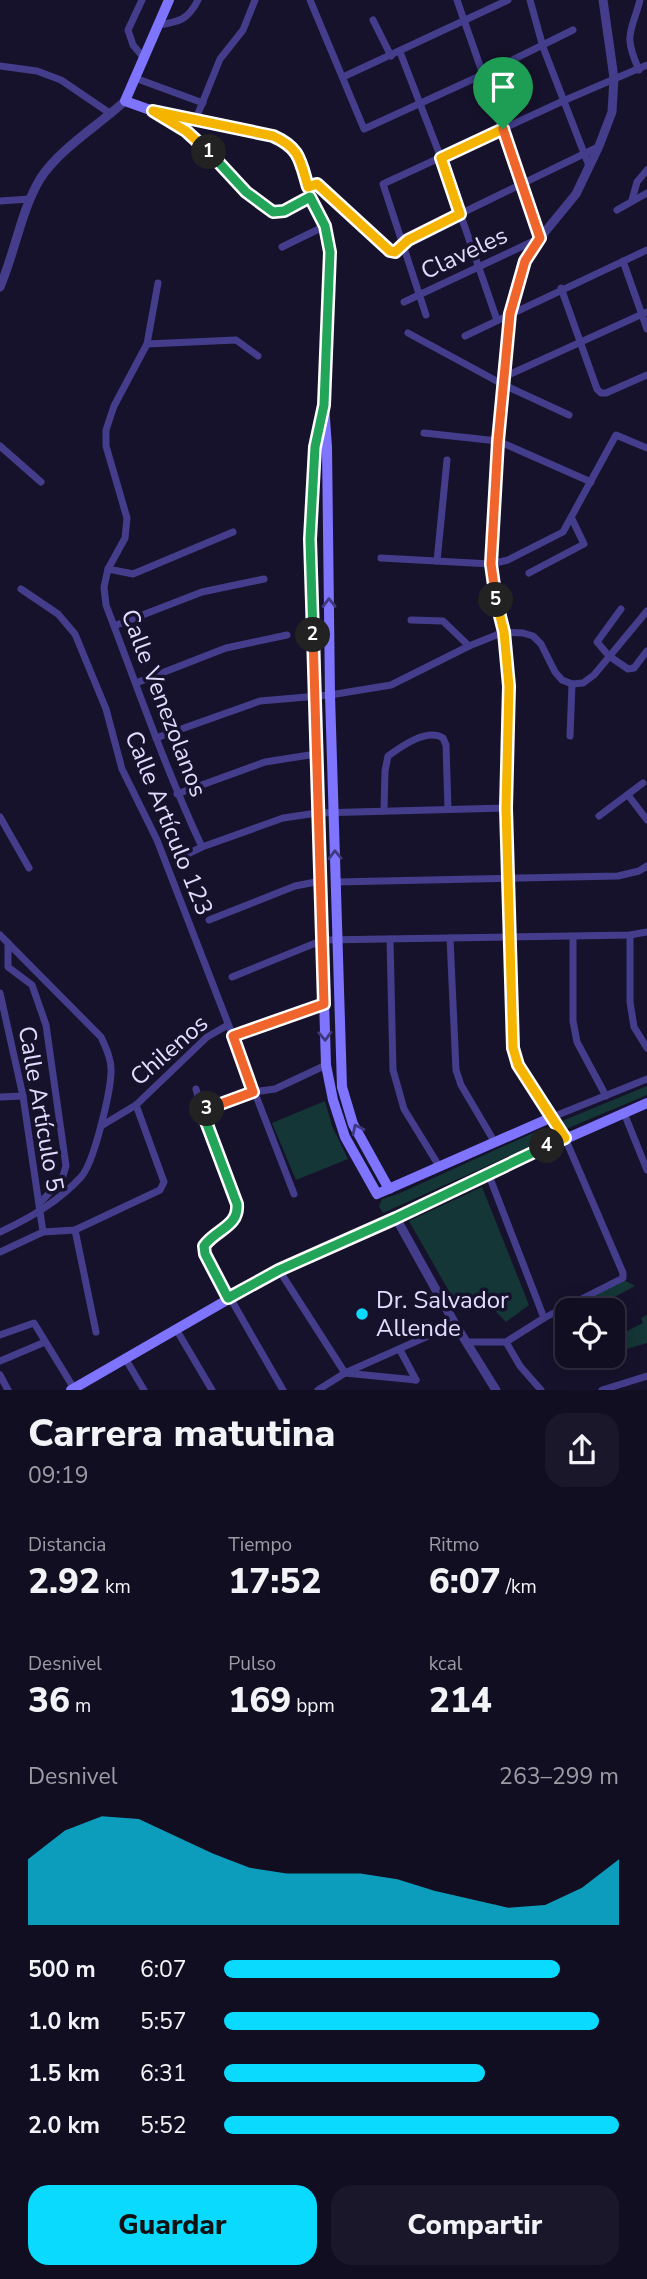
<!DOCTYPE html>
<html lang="es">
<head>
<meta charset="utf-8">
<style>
	:root { --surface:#110e21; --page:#1a172a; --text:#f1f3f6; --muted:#9c9ca5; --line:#302e3f; --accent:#0adafe }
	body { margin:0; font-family:"Nunito Sans",sans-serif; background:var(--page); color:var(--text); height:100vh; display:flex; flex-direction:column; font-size:26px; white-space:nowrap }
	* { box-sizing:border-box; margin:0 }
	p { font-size:23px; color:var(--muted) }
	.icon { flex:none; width:38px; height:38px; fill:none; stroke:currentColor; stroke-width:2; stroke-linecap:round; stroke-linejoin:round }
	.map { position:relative; height:1390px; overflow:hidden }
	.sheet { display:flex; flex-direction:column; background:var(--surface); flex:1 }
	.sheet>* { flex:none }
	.fabs { position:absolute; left:555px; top:1298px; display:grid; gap:14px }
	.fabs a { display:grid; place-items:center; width:70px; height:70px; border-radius:14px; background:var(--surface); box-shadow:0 4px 18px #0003,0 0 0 2px var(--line); font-size:35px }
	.pin { position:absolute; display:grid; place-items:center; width:60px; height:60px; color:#fff; margin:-72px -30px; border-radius:50% 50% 50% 0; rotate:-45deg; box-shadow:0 0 7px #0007 }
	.pin .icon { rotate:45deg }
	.km { position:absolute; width:35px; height:35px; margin:-18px; border-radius:50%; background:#222; color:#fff; font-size:19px; line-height:35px; text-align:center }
	.round { display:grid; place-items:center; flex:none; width:74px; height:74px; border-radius:21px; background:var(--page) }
	.head { display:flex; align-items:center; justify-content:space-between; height:119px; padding:0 28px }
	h1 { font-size:38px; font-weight:800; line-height:52px }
	.metrics { display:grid; grid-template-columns:repeat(3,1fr); gap:10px; height:119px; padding:7px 28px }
	.metrics div { display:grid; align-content:center }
	.metrics b { font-size:35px; font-weight:800 }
	.metrics small { font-size:19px; font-weight:400 }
	.metrics p { font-size:19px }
	.chart { height:196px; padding:14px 28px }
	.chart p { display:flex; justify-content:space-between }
	.chart svg { width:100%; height:126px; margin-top:7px; fill:var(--accent); opacity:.7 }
	.button { display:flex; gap:14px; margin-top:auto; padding:14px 28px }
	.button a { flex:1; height:80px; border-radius:21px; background:var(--accent); color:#111; font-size:28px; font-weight:800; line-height:80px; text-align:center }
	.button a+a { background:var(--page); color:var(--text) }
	ul { padding:0 28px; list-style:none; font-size:23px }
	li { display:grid; grid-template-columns:112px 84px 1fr; align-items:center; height:52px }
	li i { height:18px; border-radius:9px; background:var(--accent) }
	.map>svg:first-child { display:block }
	.green { fill:#143636 }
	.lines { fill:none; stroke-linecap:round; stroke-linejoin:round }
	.minor { stroke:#433d8b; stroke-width:7 }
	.tertiary { stroke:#433d8b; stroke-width:9 }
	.secondary { stroke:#7e74fe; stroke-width:10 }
	.oneway { stroke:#403980 }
	.split-1-casing { stroke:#fff; stroke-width:14 }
	.split-2-casing { stroke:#fff; stroke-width:14 }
	.split-3-casing { stroke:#fff; stroke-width:14 }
	.split-4-casing { stroke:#fff; stroke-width:14 }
	.split-5-casing { stroke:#fff; stroke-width:14 }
	.split-6-casing { stroke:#fff; stroke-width:14 }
	.split-1 { stroke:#f5b400; stroke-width:9 }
	.split-2 { stroke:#22a559; stroke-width:9 }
	.split-3 { stroke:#f0652b; stroke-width:9 }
	.split-4 { stroke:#22a559; stroke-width:9 }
	.split-5 { stroke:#f5b400; stroke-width:9 }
	.split-6 { stroke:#f0652b; stroke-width:9 }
	.poi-dot { fill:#0adafe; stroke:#17122c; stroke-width:2.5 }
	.labels { text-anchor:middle; stroke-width:7; stroke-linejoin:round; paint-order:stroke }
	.street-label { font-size:24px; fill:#e2ddff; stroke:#17122c }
	.poi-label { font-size:24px; fill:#e2ddff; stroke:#17122c; text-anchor:start }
</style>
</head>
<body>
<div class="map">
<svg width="647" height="1390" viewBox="0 0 647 1390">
	<rect width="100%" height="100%" fill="#17122c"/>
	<!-- green -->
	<g class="green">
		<polygon points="647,1086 647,1095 566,1129 562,1121"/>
		<polygon points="325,1101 332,1126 348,1159 296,1180 272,1123"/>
		<polygon points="544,1128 551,1137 383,1213 379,1206 382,1199 398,1194"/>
		<polygon points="482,1187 529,1305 506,1322 478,1293 458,1307 409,1221"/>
		<polygon points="624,1280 635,1286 596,1307 591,1298"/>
		<polygon points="647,1315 647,1343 613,1353 613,1338 643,1323 641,1318"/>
	</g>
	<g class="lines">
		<!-- minor -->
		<g class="minor">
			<polyline points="142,0 128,30 133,45 143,57"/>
			<polyline points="310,0 364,129 482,75 573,30"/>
			<polyline points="530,0 543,47 589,166"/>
			<polyline points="373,20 391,56"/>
			<path d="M158,25C179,22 188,20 198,0"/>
			<polyline points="400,52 441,158 497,320"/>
			<polyline points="0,66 37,71 61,80 111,114"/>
			<path d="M639,70C623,34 631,34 640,0"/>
			<polyline points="343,77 508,0"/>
			<polyline points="135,78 203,103"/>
			<polyline points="159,115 186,131 224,167 246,192 273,212 284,211 310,197"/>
			<polyline points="195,121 220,59 243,30 255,0"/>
			<polyline points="308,187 317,184 390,251 395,252 408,240 460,214 598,147"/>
			<polyline points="632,200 637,182 647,170"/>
			<polyline points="0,201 30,199"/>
			<polyline points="617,210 647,193"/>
			<polyline points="282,247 325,226"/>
			<polyline points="623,261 647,329"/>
			<path d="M158,283L147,344L114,406L106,430V446L127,518L125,538L108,569L104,587L106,605C137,686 165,768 202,847"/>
			<polyline points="561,288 597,389 601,393 606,393 647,375"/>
			<polyline points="404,302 540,238 457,0"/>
			<polyline points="426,315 383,184 563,101 647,65"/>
			<polyline points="408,333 504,385 569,415"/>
			<polyline points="465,336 647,250"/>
			<polyline points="147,344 236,340 258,356"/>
			<polyline points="504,377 647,312"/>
			<polyline points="424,433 498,441 591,482"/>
			<polyline points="0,446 41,482"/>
			<polyline points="381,558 491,564 508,560 563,532 616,435 647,448"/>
			<polyline points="437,561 447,460"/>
			<polyline points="108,569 133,574 233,532"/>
			<polyline points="529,573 584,544 572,519"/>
			<polyline points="21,589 58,614 75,634 106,709 122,769 157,840 294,1194"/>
			<polyline points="621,609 597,642 609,656 628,669 634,668 647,651"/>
			<polyline points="411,620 443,621 469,646"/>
			<polyline points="114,626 202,592 264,579"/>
			<polyline points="136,683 226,648 287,635"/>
			<polyline points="570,736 572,684"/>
			<polyline points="156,738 260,701 330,695 391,685 469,646 504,632 523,633 533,636 541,644 555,672 562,680 572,684 583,683 594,675 647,611"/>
			<polyline points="177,794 265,762 316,754"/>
			<polyline points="628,795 647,820"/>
			<path d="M384,811L385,771L388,756C402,746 427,728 443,738L446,745L448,809"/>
			<polyline points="599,816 643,783"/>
			<polyline points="0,817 29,868"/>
			<polyline points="177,859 202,847 283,818 317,813 506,808"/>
			<polyline points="336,882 618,876 639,871 647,866"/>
			<polyline points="209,920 295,886 321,881"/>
			<path d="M0,935L101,1037C106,1048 112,1060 111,1073C110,1094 94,1163 81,1177C58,1202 30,1218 0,1232"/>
			<polyline points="630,935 630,1002 634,1027 647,1048"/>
			<polyline points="573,937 573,1021 577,1042 606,1096"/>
			<polyline points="450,938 456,1070 461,1085 494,1141"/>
			<polyline points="390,939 393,1070 404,1109 439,1166"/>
			<polyline points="8,943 8,967 32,985 46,1025 66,1166 62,1179 40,1203"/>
			<polyline points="232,977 323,940 630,935 647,932"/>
			<polyline points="0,993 23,1096 43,1232"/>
			<polyline points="234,1036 324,1005"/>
			<path d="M196,1089L202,1111L238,1204C239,1233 203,1229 205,1254L283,1390"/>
			<polyline points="0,1097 23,1096"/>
			<polyline points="202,1111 253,1092 275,1089 326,1065"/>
			<polyline points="624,1113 647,1170"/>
			<polyline points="550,1118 647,1079"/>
			<polyline points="101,1126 136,1105 207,1037 228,1025"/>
			<polyline points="488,1173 544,1318"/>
			<polyline points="75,1230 96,1332"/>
			<polyline points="0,1252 43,1232 75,1230 160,1190 164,1182 136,1105"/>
			<polyline points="279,1270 345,1373 416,1380"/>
			<polyline points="176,1329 212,1390"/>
			<polyline points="0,1335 34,1323 75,1390"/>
			<polyline points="467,1342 506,1342 544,1318 623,1278 623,1273 565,1138"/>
			<polyline points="506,1342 520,1366 541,1390"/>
			<polyline points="400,1350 416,1380"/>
			<polyline points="125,1358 144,1390"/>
			<polyline points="0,1361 45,1342"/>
			<polyline points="0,1375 8,1390"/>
			<polyline points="318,1390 345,1373 455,1324"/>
			<polyline points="602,1390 647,1376"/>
		</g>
		<!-- tertiary -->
		<g class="tertiary">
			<path d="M0,287C15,252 21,211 40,179C59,149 99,125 125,101"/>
			<polyline points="550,1118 518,1065 513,1048 506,808 509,686 504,632 497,602 491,564 498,441 510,314 525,261 540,238 576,194 599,146 612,112 614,78 603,0"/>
			<polyline points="396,1218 455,1324 496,1390"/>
		</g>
		<!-- secondary -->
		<g class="secondary">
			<polyline points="169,0 125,101 153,111 273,136 289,143 300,160 310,197 325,226 329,252 324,405 327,447 330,695 342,1087 353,1124 389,1189"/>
			<polyline points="321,418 315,447 310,539 326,1065 333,1100 345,1137 377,1194 550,1118 565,1138"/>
			<polyline points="71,1390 279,1270 396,1218 488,1173 647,1103"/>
		</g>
	</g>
	<!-- one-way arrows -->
	<defs><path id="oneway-chevron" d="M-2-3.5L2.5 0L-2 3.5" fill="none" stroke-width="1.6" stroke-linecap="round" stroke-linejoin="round" transform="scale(1.75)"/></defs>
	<g class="oneway">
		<use href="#oneway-chevron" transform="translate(329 603) rotate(-91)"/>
		<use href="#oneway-chevron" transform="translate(335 855) rotate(-92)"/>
		<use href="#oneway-chevron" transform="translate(325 1036) rotate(88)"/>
		<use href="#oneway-chevron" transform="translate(357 1129) rotate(-116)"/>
	</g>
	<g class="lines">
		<defs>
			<path id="split-1" d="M209,152L186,131L153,111L273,136C300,148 300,160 308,187L317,184L390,251L395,252L408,240L460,214L441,158L503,129"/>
			<polyline id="split-2" points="209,152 246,192 273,212 284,211 310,197 325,226 330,252 324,405 315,447 310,539 313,635"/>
			<polyline id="split-3" points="207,1109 253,1092 233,1036 324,1004 313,635"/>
			<path id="split-4" d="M207,1109L202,1111L237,1204C239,1227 216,1229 204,1246L205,1254L228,1298L279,1270L396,1218L547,1146"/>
			<polyline id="split-5" points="496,600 504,632 509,686 506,808 513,1048 518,1065 565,1138 547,1146"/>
			<polyline id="split-6" points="496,600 491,564 498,441 510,314 525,261 540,238 503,129"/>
		</defs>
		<!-- split-1 casing -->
		<use href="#split-1" class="split-1-casing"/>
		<!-- split-2 casing -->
		<use href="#split-2" class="split-2-casing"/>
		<!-- split-3 casing -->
		<use href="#split-3" class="split-3-casing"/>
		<!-- split-4 casing -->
		<use href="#split-4" class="split-4-casing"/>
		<!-- split-5 casing -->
		<use href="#split-5" class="split-5-casing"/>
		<!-- split-6 casing -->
		<use href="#split-6" class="split-6-casing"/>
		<!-- split-1 -->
		<use href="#split-1" class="split-1"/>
		<!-- split-2 -->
		<use href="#split-2" class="split-2"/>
		<!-- split-3 -->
		<use href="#split-3" class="split-3"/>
		<!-- split-4 -->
		<use href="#split-4" class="split-4"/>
		<!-- split-5 -->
		<use href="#split-5" class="split-5"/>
		<!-- split-6 -->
		<use href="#split-6" class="split-6"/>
	</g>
	<!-- markers -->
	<circle class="poi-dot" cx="362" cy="1314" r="7"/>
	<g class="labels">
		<!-- street labels -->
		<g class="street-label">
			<text transform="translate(464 253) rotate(-25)" y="8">Claveles</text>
			<text transform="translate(164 703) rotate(69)" y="8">Calle Venezolanos</text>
			<text transform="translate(169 823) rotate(68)" y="8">Calle Artículo 123</text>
			<text transform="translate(169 1050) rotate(-41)" y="8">Chilenos</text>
			<text transform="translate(41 1109) rotate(80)" y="8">Calle Artículo 5</text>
		</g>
		<!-- poi labels -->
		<g class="poi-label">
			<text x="376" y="1308">Dr. Salvador<tspan x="376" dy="28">Allende</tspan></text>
		</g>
	</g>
</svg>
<div class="fabs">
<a><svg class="icon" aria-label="locate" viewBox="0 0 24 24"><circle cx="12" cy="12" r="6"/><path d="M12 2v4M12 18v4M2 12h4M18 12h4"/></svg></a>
</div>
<div class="pin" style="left:503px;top:129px;background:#1e9e55"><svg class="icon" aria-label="arrive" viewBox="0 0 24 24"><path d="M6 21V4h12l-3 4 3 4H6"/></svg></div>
<b class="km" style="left:209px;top:152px">1</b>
<b class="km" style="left:313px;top:635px">2</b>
<b class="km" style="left:207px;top:1109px">3</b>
<b class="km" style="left:547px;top:1146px">4</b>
<b class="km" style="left:496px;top:600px">5</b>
</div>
<section class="sheet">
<div class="head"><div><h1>Carrera matutina</h1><p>09:19</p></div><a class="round"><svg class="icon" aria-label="share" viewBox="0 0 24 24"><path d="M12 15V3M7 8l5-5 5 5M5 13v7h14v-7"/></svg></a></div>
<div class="metrics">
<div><p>Distancia</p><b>2.92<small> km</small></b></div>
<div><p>Tiempo</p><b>17:52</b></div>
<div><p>Ritmo</p><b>6:07<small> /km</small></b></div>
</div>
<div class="metrics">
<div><p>Desnivel</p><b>36<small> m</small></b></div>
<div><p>Pulso</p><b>169<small> bpm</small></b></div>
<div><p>kcal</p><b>214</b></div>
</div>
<div class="chart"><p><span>Desnivel</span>263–299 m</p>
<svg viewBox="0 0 160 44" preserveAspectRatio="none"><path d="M0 44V21L10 11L20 6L30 7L40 13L50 19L60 24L70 26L80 26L90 26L100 28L110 32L120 35L130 38L140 37L150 31L160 21V44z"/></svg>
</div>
<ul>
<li><b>500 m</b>6:07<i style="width:85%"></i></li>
<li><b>1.0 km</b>5:57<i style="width:95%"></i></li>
<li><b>1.5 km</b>6:31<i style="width:66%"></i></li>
<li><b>2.0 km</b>5:52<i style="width:100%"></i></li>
</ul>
<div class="button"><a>Guardar</a><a>Compartir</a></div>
</section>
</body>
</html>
